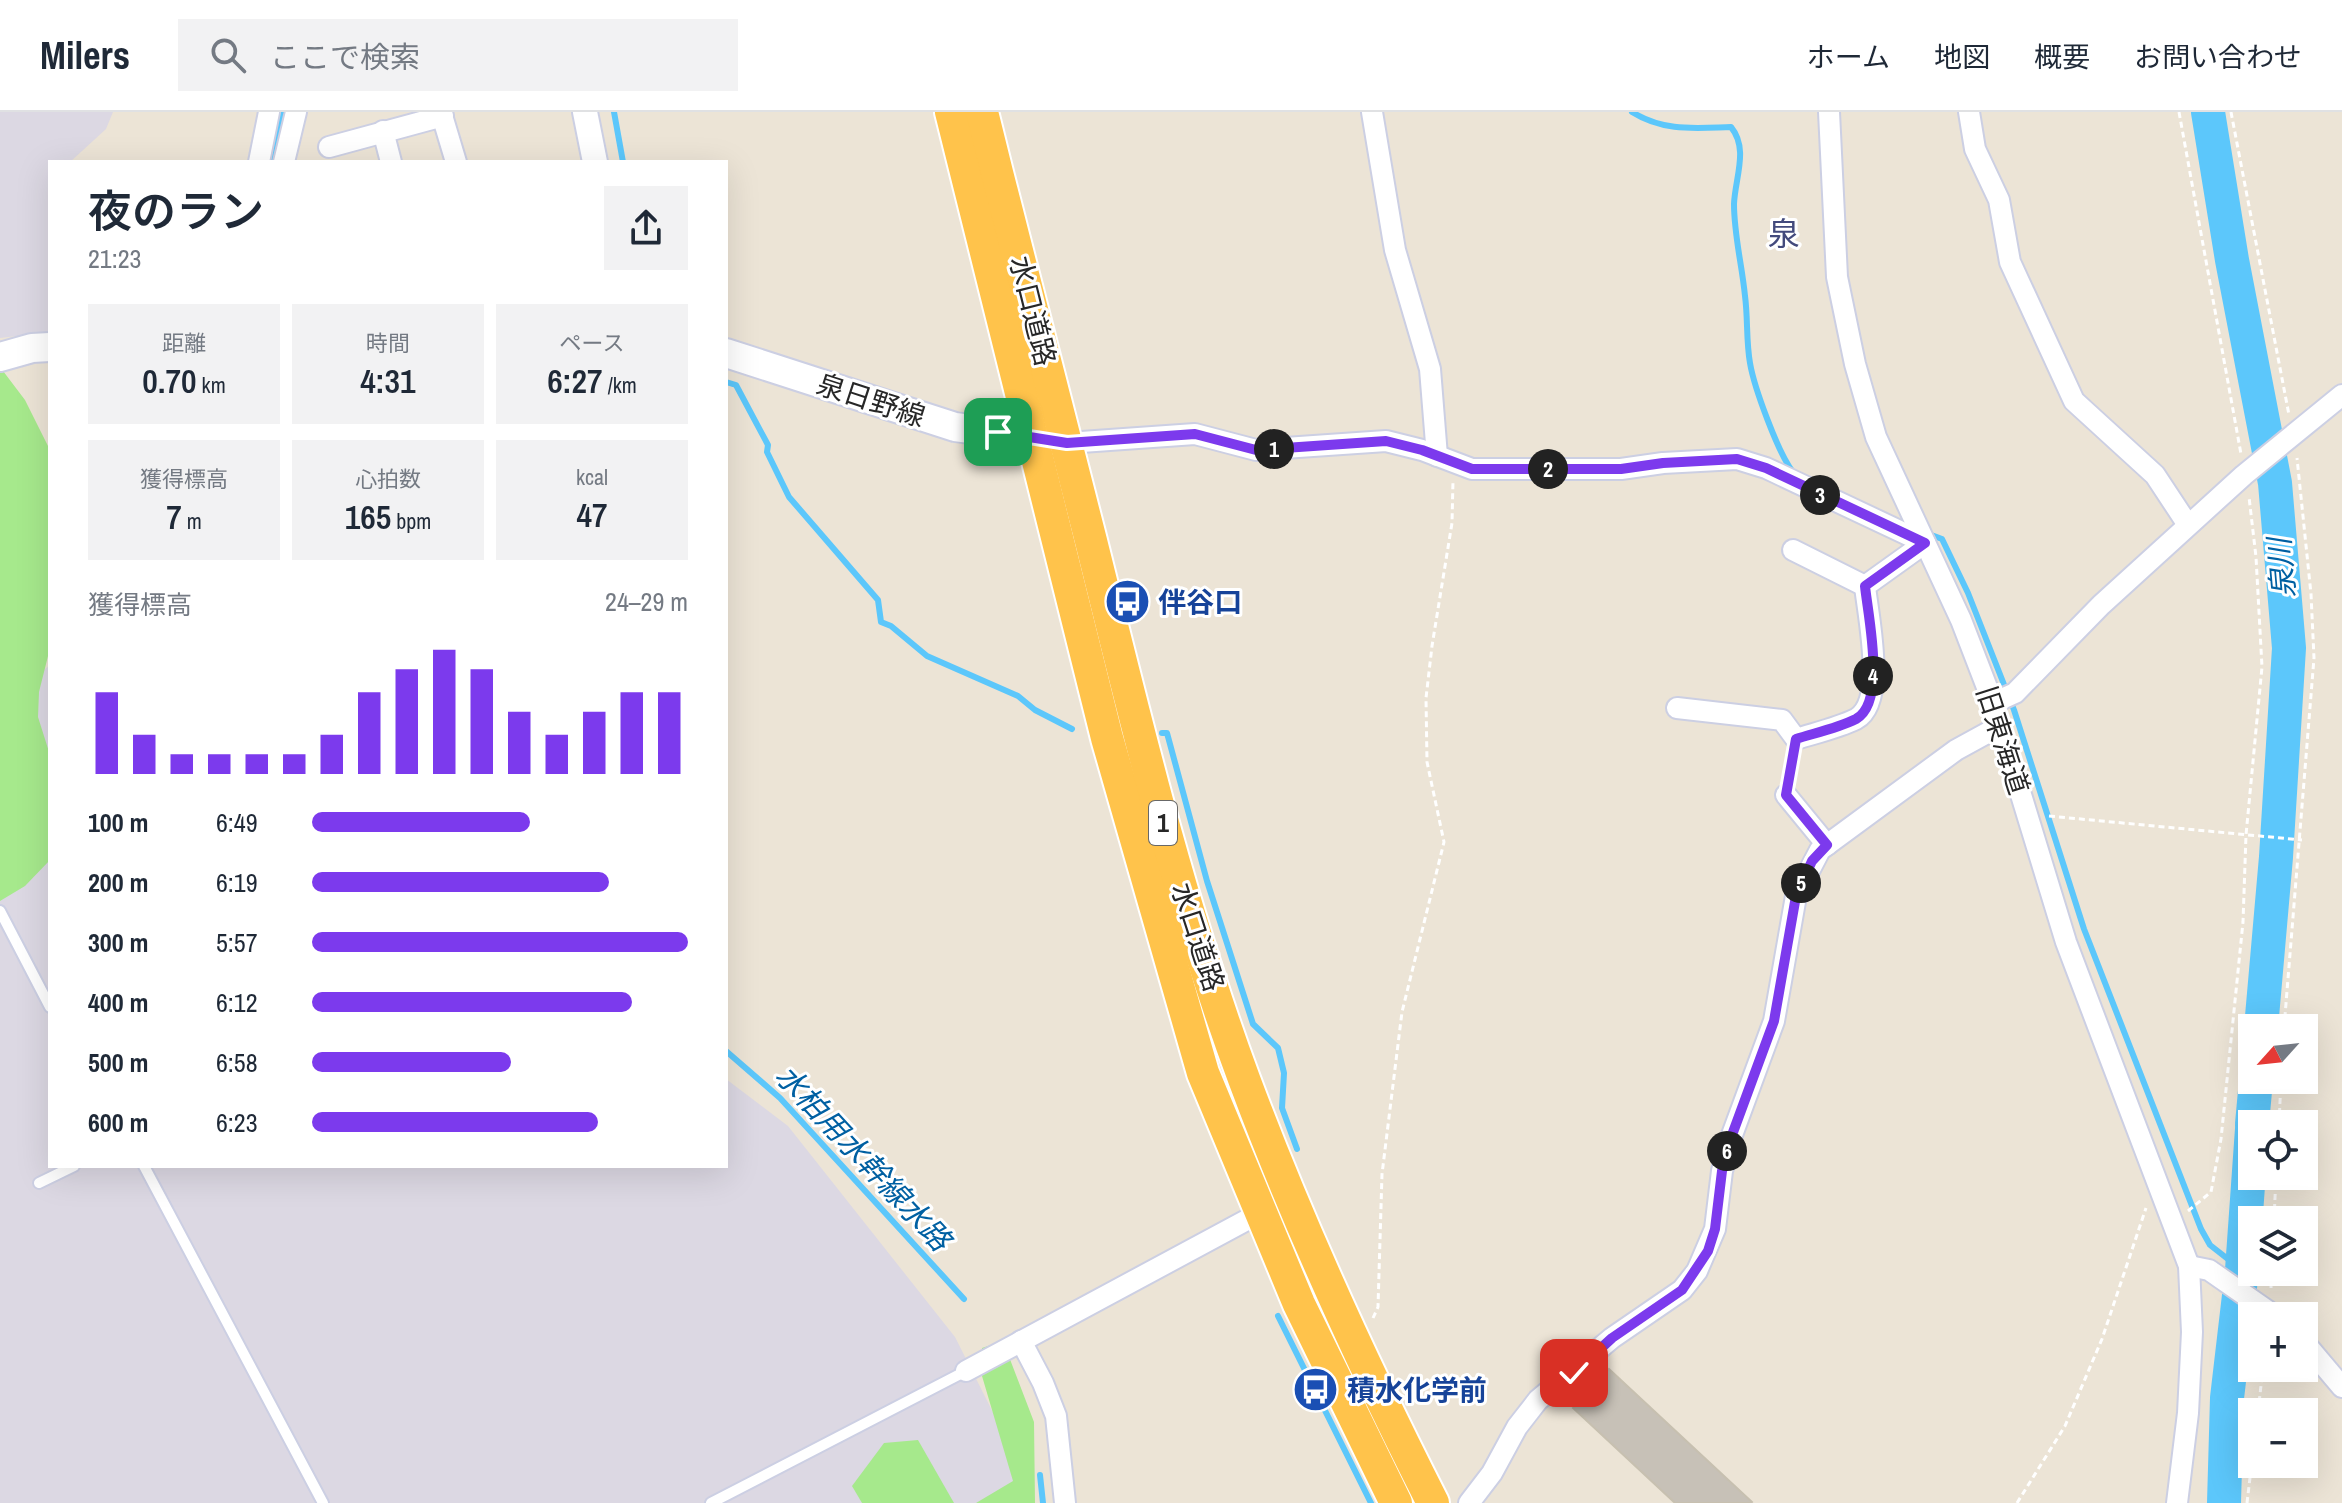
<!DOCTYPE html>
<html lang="ja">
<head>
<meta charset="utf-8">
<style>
	:root { --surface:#fff; --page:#f2f2f3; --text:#1f2937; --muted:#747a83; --line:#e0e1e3; --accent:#7c3aed }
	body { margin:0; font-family:"Archivo Narrow","Noto Sans JP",sans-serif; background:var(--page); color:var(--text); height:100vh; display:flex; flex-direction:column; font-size:30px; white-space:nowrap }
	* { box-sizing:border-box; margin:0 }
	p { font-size:26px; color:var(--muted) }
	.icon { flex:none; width:44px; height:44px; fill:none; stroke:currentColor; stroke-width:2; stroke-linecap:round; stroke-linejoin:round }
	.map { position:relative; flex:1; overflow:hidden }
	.details { position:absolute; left:48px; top:48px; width:680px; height:1008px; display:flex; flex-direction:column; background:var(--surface); border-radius:0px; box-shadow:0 8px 32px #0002 }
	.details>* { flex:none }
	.needle { width:52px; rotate:243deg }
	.fabs { position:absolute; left:2238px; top:902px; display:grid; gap:16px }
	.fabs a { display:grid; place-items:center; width:80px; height:80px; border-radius:0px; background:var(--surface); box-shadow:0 8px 32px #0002; font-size:40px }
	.pin { position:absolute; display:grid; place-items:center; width:68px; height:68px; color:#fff; margin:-34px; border-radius:16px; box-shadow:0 4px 12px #0006 }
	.km { position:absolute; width:40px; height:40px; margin:-20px; border-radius:50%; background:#222; color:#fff; font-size:22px; line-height:40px; text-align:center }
	.round { display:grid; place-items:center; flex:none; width:84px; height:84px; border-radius:0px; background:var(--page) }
	.overview { display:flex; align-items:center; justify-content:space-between; height:136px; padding:0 40px }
	h1 { font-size:44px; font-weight:600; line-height:60px }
	.figures { display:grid; grid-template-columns:repeat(3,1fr); gap:12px; height:136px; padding:8px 40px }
	.figures div { display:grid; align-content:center; border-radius:0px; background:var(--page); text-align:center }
	.figures b { font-size:34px; font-weight:600 }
	.figures small { font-size:22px; font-weight:400 }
	.figures p { font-size:22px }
	.chart { height:224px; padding:16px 40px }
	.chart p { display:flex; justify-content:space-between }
	.chart svg { width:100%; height:144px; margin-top:8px; stroke:var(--accent); stroke-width:6 }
	ul { padding:0 40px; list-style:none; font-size:26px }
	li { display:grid; grid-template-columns:128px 96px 1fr; align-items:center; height:60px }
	li i { height:20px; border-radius:10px; background:var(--accent) }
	header { display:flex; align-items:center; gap:48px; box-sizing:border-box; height:112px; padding:0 40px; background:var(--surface); border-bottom:2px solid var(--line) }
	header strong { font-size:38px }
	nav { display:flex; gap:44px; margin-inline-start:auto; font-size:28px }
	.search { width:560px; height:72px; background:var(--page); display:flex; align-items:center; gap:20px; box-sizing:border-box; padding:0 28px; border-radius:0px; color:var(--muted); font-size:30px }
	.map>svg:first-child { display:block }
	.industrial { fill:#dcd8e3 }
	.green { fill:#a6e98c }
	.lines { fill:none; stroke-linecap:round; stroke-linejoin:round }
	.stream { stroke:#5cc7fb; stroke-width:6 }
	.river { stroke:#5cc7fb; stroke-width:34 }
	.building { fill:#c7c1b7; stroke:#c7c0b0; stroke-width:2 }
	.service-casing { stroke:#cccfe3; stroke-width:14 }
	.minor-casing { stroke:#cccfe3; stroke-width:24 }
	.tertiary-casing { stroke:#cccfe3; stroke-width:28 }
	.secondary-casing { stroke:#cccfe3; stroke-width:32 }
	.trunk-casing { stroke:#fff; stroke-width:36 }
	.path { stroke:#fff; stroke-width:3; stroke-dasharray:6 4; stroke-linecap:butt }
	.service { stroke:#fff; stroke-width:10 }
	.minor { stroke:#fff; stroke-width:20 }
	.tertiary { stroke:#fff; stroke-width:24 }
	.secondary { stroke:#fff; stroke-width:28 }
	.trunk { stroke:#ffc34b; stroke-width:32 }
	.route-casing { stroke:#fff; stroke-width:16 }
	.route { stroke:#7c3aed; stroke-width:10 }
	.labels { text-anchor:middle; stroke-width:6; stroke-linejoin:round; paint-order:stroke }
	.shield { fill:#fff; stroke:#686868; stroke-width:2 }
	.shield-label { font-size:26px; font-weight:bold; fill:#272727 }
	.street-label { font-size:28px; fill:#272727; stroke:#fff }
	.transit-label { font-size:28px; font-weight:bold; fill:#164399; stroke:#fff; text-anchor:start }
	.water-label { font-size:30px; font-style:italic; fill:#0060a2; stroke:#fff }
	.quarter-label { font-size:32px; fill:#434a7c; stroke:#fff }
</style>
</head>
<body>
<header>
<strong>Milers</strong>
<div class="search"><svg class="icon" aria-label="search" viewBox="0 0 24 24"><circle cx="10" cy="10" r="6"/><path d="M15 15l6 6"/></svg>ここで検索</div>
<nav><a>ホーム</a><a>地図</a><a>概要</a><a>お問い合わせ</a></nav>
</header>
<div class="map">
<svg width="2342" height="1391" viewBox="0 0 2342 1391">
	<rect width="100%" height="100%" fill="#ece4d6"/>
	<!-- industrial -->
	<g class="industrial">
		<polygon points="0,0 113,0 106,17 70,50 50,50 50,220 0,226"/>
		<polygon points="50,553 50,1054 726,1054 726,967 788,1014 955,1225 1025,1364 998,1391 0,1391 0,593"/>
	</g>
	<!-- green -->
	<g class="green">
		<polygon points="0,255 25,288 50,338 50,536 39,580 38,605 50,643 50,748 25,774 0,789"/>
		<polygon points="1003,1229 1034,1310 1035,1391 976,1391 1013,1369 982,1264 982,1236"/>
		<polygon points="918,1328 954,1391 862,1391 852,1374 884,1331"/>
	</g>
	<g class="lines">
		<!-- stream -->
		<g class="stream">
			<polyline points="614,0 623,50"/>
			<path d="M1632,0C1664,20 1695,16 1731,15C1749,37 1735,66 1734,92C1734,123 1742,153 1745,184C1748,206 1746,229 1750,251C1754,275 1778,341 1793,360"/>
			<polyline points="270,49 283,0"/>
			<polyline points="726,270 736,273 768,333 767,340 789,385 878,488 881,510 891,514 927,544 1018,584 1035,598 1072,617"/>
			<polyline points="1926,421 1942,427 1968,481 2014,598 2084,817 2201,1117 2210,1133 2242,1158"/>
			<polyline points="1162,621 1167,621 1207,769 1253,912 1278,936 1284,961 1282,996 1297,1037"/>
			<polyline points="726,939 780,986 964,1187"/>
			<polyline points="1278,1204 1371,1391"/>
			<polyline points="1040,1363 1043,1391"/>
		</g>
		<!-- river -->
		<g class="river">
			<polyline points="2208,0 2232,148 2275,371 2289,536 2276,745 2261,916"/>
			<polyline points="2252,1012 2256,968"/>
			<polyline points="2224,1391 2227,1286 2242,1158 2252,1017"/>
		</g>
	</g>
	<!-- building -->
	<polygon class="building" points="1609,1257 1752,1390 1751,1391 1675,1391 1573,1296"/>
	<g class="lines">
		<defs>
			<g id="service">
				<polyline points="0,799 50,895"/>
				<polyline points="144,1054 323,1391"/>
				<polyline points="39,1071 74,1054"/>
				<polyline points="711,1391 966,1259"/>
			</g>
			<g id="minor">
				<polyline points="441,0 456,50"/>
				<polyline points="1372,0 1395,138 1430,257 1437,344"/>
				<polyline points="1829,0 1837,165 1855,252 1876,325 1961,508 1993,591 2066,830 2189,1154 2192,1220 2188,1301 2177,1391"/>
				<polyline points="1969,0 1975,37 1999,88 2010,150 2074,289 2155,363 2188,413"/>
				<polyline points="383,19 391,50"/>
				<polyline points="329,35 443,4"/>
				<polyline points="259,50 269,0"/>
				<polyline points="284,50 296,0"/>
				<polyline points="1067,331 1195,322 1256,338 1386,329 1422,338 1472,357 1621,357 1663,351 1737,347 1766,356 1925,431"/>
				<polyline points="1793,438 1865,474"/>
				<polyline points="1993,591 2015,581 2101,493 2244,363 2342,283"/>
				<path d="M1677,596L1782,608L1796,627C1815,621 1838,616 1856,607C1887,590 1868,504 1865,474L1925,431"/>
				<polyline points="1786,683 1827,733"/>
				<polyline points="2189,1154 2209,1158 2275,1204"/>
				<polyline points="1021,1229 1043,1271 1056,1304 1065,1391"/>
				<polyline points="2304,1230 2342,1275"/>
				<polyline points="966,1259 1269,1096"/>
				<polyline points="1469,1391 1492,1361 1517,1315 1538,1288 1612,1226 1682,1178 1697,1159 1715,1117 1722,1059 1732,1023 1774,909 1796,784 1820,738 1956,638 1998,615"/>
			</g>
			<polyline id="tertiary" points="585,0 595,50"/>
			<g id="secondary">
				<polyline points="726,241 955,315 1053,328"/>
				<polyline points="0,245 32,236 50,235"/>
			</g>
			<g id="trunk">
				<polyline points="951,0 1107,626 1203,961 1299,1192 1396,1391"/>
				<path d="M982,0C1017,143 1055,285 1091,429C1136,610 1179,792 1244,967C1298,1112 1363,1253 1433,1391"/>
			</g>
		</defs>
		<!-- service casing -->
		<use href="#service" class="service-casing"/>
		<!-- minor casing -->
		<use href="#minor" class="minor-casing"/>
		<!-- tertiary casing -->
		<use href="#tertiary" class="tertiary-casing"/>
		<!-- secondary casing -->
		<use href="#secondary" class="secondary-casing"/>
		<!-- trunk casing -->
		<use href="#trunk" class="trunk-casing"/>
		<!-- path -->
		<g class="path">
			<polyline points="2179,0 2241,342"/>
			<polyline points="2231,0 2289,303"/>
			<polyline points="1789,663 1792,647"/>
			<polyline points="2049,704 2302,728"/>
			<polyline points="2284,916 2314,546 2311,482 2297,346"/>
			<polyline points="2279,1012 2281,968"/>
			<polyline points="2188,1099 2211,1080 2221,1027 2243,810 2246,723 2262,555 2256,445 2249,385"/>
			<polyline points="2274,1108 2276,1064"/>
			<polyline points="2271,1176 2271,1160"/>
			<polyline points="1373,1206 1378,1195 1382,1062 1402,900 1444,730 1427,650 1426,586 1432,534 1452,411 1453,369"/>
			<polyline points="2258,1300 2263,1256"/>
			<polyline points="2017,1391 2065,1314 2102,1227 2146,1096"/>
			<polyline points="2247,1391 2252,1349"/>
		</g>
		<!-- service -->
		<use href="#service" class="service"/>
		<!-- minor -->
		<use href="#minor" class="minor"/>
		<!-- tertiary -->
		<use href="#tertiary" class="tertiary"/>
		<!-- secondary -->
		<use href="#secondary" class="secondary"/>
		<!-- trunk -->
		<use href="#trunk" class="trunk"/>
	</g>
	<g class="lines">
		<defs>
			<path id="route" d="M998,320L1067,331L1195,322L1256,338L1386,329L1422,338L1472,357H1621L1663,351L1737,347L1766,356L1925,431L1865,474C1868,504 1887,590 1856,607C1838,616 1815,621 1796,627L1786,683L1827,733L1812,749L1796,784L1774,909L1732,1023L1722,1059L1715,1117L1708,1139L1682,1178L1612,1226L1574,1261"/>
		</defs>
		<!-- route casing -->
		<use href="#route" class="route-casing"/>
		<!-- route -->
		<use href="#route" class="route"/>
	</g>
	<!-- icons -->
	<defs>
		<symbol id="bus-disc" viewBox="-11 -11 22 22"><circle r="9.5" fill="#1a4fb4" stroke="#fff"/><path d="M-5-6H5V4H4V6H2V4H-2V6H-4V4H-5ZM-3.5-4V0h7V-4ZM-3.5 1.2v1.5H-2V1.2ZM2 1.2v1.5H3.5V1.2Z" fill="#fff"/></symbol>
	</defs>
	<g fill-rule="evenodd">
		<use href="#bus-disc" x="1102" y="464" width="51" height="51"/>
		<use href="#bus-disc" x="1290" y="1252" width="51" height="51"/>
	</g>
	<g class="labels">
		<!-- shield labels -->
		<rect class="shield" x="1149" y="689" width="28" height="44" rx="6"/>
		<g class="shield-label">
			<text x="1163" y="720">1</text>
		</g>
		<!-- street labels -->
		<g class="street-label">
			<text transform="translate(1033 199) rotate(76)" y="10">水口道路</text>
			<text transform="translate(871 288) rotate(18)" y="10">泉日野線</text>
			<text transform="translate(2003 628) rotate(72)" y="10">旧東海道</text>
			<text transform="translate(1198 825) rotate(72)" y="10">水口道路</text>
		</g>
		<!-- transit labels -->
		<g class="transit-label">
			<text x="1158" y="500">伴谷口</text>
			<text x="1347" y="1288">積水化学前</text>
		</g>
		<!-- water labels -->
		<g class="water-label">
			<text transform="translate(2282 456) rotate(-95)" y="10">泉川</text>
			<text transform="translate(863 1046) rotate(47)" y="10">水柏用水幹線水路</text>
		</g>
		<!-- quarter labels -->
		<g class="quarter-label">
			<text x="1784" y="133">泉</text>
		</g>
	</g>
</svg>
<div class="fabs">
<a><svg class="needle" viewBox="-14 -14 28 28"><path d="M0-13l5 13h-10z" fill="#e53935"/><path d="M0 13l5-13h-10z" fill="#747a83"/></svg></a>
<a><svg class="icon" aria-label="locate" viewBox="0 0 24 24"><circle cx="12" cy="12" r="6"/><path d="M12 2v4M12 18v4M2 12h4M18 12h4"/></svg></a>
<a><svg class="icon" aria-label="layers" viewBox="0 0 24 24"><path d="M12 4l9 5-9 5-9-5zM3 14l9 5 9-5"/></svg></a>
<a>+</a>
<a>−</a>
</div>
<div class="pin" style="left:998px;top:320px;background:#1e9e55"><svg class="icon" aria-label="arrive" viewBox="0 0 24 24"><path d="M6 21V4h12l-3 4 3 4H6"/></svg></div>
<div class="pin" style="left:1574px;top:1261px;background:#d93025"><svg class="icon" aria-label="check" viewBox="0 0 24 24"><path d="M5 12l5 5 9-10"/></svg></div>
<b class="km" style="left:1274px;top:337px">1</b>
<b class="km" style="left:1548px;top:357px">2</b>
<b class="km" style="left:1820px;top:383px">3</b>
<b class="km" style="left:1873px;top:564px">4</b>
<b class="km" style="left:1801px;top:771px">5</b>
<b class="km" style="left:1727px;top:1039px">6</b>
<section class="details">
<div class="overview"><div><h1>夜のラン</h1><p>21:23</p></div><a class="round"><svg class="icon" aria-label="share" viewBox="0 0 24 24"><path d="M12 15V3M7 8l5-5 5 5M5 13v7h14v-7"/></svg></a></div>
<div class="figures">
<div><p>距離</p><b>0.70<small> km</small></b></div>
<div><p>時間</p><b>4:31</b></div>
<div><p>ペース</p><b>6:27<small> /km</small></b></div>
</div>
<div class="figures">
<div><p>獲得標高</p><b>7<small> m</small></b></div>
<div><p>心拍数</p><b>165<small> bpm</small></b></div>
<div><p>kcal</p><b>47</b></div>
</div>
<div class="chart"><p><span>獲得標高</span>24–29 m</p>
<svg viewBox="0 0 160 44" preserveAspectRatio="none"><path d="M5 44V19M15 44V32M25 44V38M35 44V38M45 44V38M55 44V38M65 44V32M75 44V19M85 44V12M95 44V6M105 44V12M115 44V25M125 44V32M135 44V25M145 44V19M155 44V19"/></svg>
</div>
<ul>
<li><b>100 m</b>6:49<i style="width:58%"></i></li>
<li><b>200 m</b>6:19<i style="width:79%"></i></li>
<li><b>300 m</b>5:57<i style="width:100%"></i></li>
<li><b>400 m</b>6:12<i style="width:85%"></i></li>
<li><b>500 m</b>6:58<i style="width:53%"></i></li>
<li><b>600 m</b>6:23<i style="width:76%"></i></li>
</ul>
</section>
</div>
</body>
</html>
